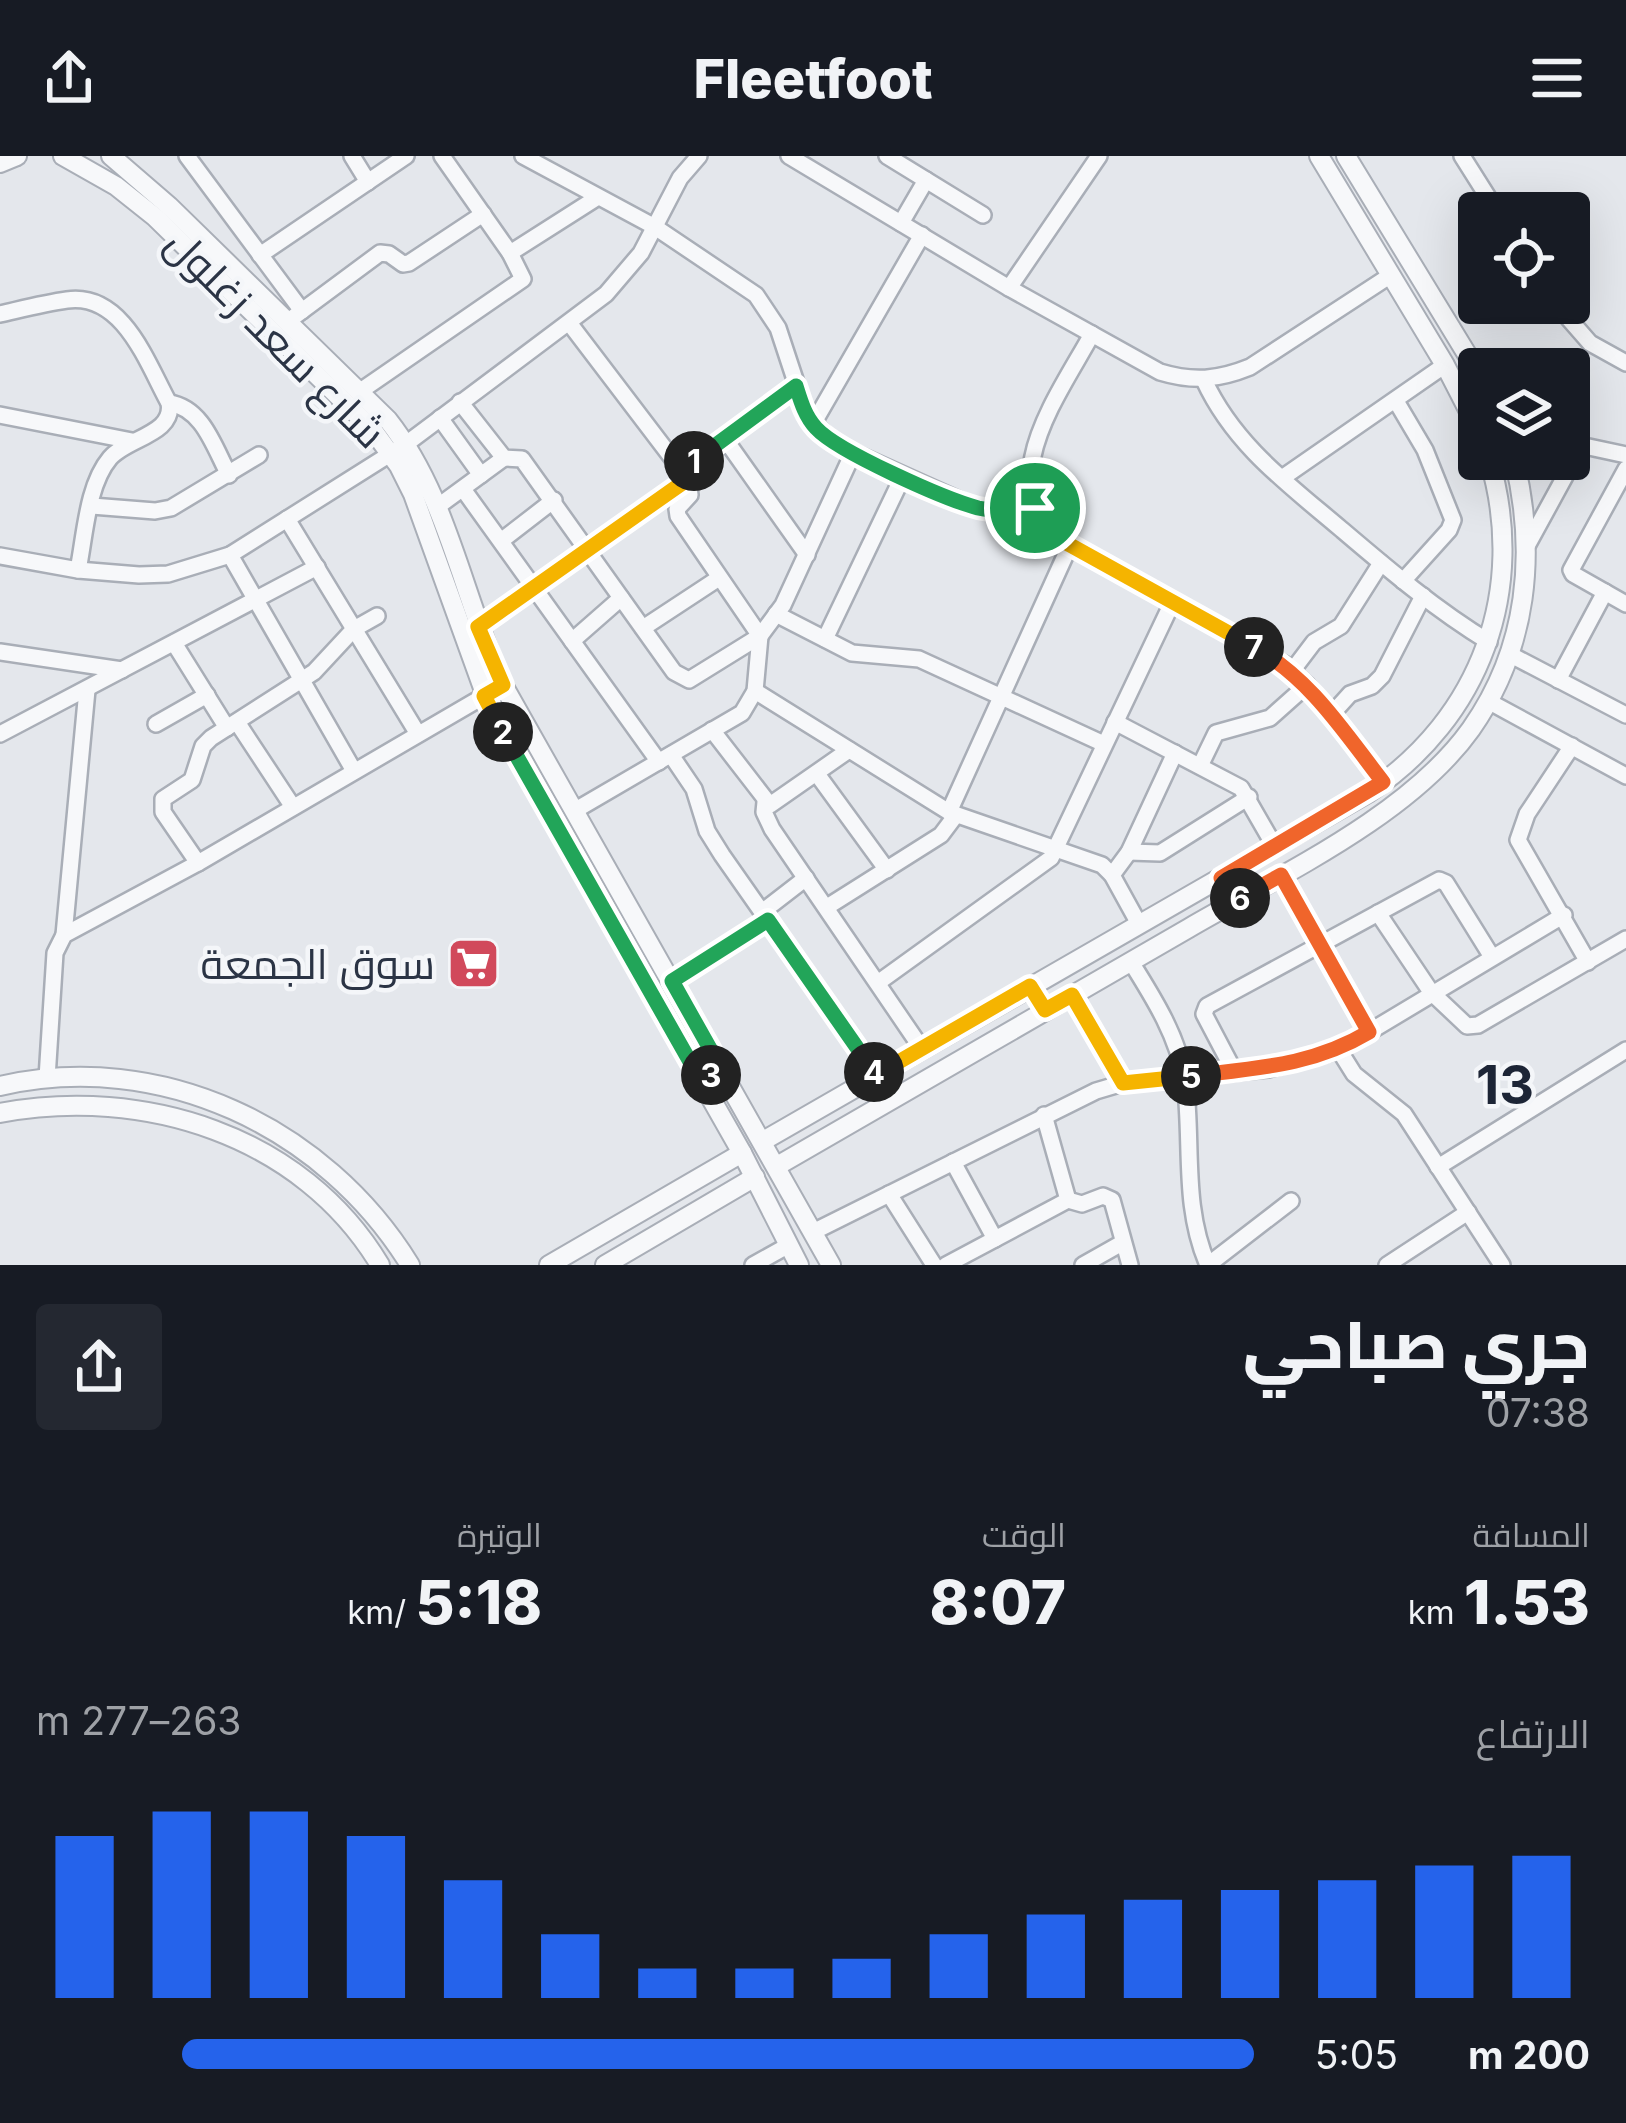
<!DOCTYPE html>
<html lang="ar">
<head>
<meta charset="utf-8">
<style>
	:root { --surface:#171b24; --page:#242831; --text:#f1f3f6; --muted:#9ea1a6; --accent:#2563eb }
	body { margin:0; font-family:Inter,Cairo,sans-serif; background:var(--page); color:var(--text); direction:rtl; height:100vh; display:flex; flex-direction:column; font-size:45px; white-space:nowrap }
	* { box-sizing:border-box; margin:0 }
	p { font-size:39px; color:var(--muted) }
	.icon { flex:none; width:66px; height:66px; fill:none; stroke:currentColor; stroke-width:2; stroke-linecap:round; stroke-linejoin:round }
	.map { position:relative; height:1109px; overflow:hidden; direction:ltr }
	.side { display:flex; flex-direction:column; background:var(--surface); flex:1 }
	.side>* { flex:none }
	.tools { position:absolute; left:1458px; top:36px; display:grid; gap:24px }
	.tools a { display:grid; place-items:center; width:132px; height:132px; border-radius:12px; background:var(--surface); box-shadow:0 12px 48px #0002; font-size:60px }
	.pin { position:absolute; display:grid; place-items:center; width:102px; height:102px; color:#fff; margin:-51px; border:6px solid #fff; border-radius:50%; box-shadow:0 3px 12px #0007 }
	.km { position:absolute; width:60px; height:60px; margin:-30px; border-radius:50%; background:#222; color:#fff; font-size:33px; line-height:60px; text-align:center }
	.round { display:grid; place-items:center; flex:none; width:126px; height:126px; border-radius:12px; background:var(--page) }
	.summary { display:flex; align-items:center; justify-content:space-between; height:204px; padding:0 36px }
	h1 { font-size:66px; font-weight:800; line-height:90px }
	.metrics { display:grid; grid-template-columns:repeat(3,1fr); gap:18px; height:204px; padding:12px 36px }
	.metrics div { display:grid; align-content:center }
	.metrics b { font-size:60px; font-weight:800 }
	.metrics small { font-size:33px; font-weight:400 }
	.metrics p { font-size:33px }
	.chart { height:336px; padding:24px 36px }
	.chart p { display:flex; justify-content:space-between }
	.chart svg { width:100%; height:216px; margin-top:12px; stroke:var(--accent); stroke-width:6 }
	ul { padding:0 36px; list-style:none; font-size:39px }
	li { display:grid; grid-template-columns:192px 144px 1fr; align-items:center; height:90px }
	li i { height:30px; border-radius:15px; background:var(--accent) }
	header { display:flex; justify-content:space-between; align-items:center; height:156px; padding:0 36px; background:var(--surface); font-size:54px; font-weight:800 }
	.map>svg:first-child { display:block }
	.lines { fill:none; stroke-linecap:round; stroke-linejoin:round }
	.minor-casing { stroke:#a9aeb7; stroke-width:20 }
	.tertiary-casing { stroke:#a9aeb7; stroke-width:22 }
	.minor { stroke:#f7f8fa; stroke-width:15 }
	.tertiary { stroke:#f7f8fa; stroke-width:18 }
	.split-1-casing { stroke:#fff; stroke-width:24 }
	.split-2-casing { stroke:#fff; stroke-width:24 }
	.split-3-casing { stroke:#fff; stroke-width:24 }
	.split-4-casing { stroke:#fff; stroke-width:24 }
	.split-5-casing { stroke:#fff; stroke-width:24 }
	.split-6-casing { stroke:#fff; stroke-width:24 }
	.split-7-casing { stroke:#fff; stroke-width:24 }
	.split-8-casing { stroke:#fff; stroke-width:24 }
	.split-1 { stroke:#22a559; stroke-width:15 }
	.split-2 { stroke:#f5b400; stroke-width:15 }
	.split-3 { stroke:#22a559; stroke-width:15 }
	.split-4 { stroke:#22a559; stroke-width:15 }
	.split-5 { stroke:#f5b400; stroke-width:15 }
	.split-6 { stroke:#f0652b; stroke-width:15 }
	.split-7 { stroke:#f0652b; stroke-width:15 }
	.split-8 { stroke:#f5b400; stroke-width:15 }
	.labels { text-anchor:middle; stroke-width:9; stroke-linejoin:round; paint-order:stroke }
	.street-label { font-size:42px; fill:#2b3445; stroke:#f4f6f9 }
	.poi-label { font-size:42px; fill:#2b3445; stroke:#f4f6f9; text-anchor:end }
	.district-label { font-size:54px; font-weight:bold; fill:#1d2536; stroke:#f4f6f9 }
</style>
</head>
<body>
<header><svg class="icon" aria-label="menu" viewBox="0 0 24 24"><path d="M4 6h16M4 12h16M4 18h16"/></svg>Fleetfoot<svg class="icon" aria-label="share" viewBox="0 0 24 24"><path d="M12 15V3M7 8l5-5 5 5M5 13v7h14v-7"/></svg></header>
<div class="map">
<svg width="1626" height="1109" viewBox="0 0 1626 1109">
	<rect width="100%" height="100%" fill="#e4e7ec"/>
	<g class="lines">
		<defs>
			<g id="minor">
				<polyline points="187,0 302,155"/>
				<polyline points="352,0 368,26"/>
				<polyline points="523,0 655,71 756,139 778,172 807,260 835,288 975,351 1011,355 1035,352"/>
				<path d="M789,0L1009,132L1160,216C1193,226 1218,224 1250,211L1391,119"/>
				<polyline points="887,0 983,59"/>
				<polyline points="1462,0 1498,57"/>
				<polyline points="901,67 926,24"/>
				<polyline points="510,97 598,41"/>
				<polyline points="260,99 406,0"/>
				<polyline points="1009,132 1099,0"/>
				<polyline points="1555,147 1590,187 1626,207"/>
				<path d="M0,158C22,153 45,147 67,144C123,136 147,207 169,247C175,278 127,282 110,302C87,329 85,380 78,414"/>
				<polyline points="287,166 380,97 389,98 403,108 409,107 483,58"/>
				<polyline points="570,168 688,323 690,339 677,353 678,360 760,480 755,535 742,557 574,655"/>
				<path d="M1092,178C1057,242 986,334 1070,389L1284,508L1307,529L1383,627"/>
				<path d="M1204,224C1234,289 1288,328 1341,373C1388,413 1436,454 1489,486"/>
				<polyline points="359,236 523,123 510,97 442,0"/>
				<polyline points="1396,245 1425,294 1453,364 1449,374 1403,425"/>
				<polyline points="460,246 504,302 522,303 674,516 689,524 760,480 783,449 853,297"/>
				<path d="M169,247C203,252 214,291 229,319"/>
				<polyline points="0,259 132,285"/>
				<polyline points="440,262 481,319"/>
				<polyline points="813,268 922,79"/>
				<polyline points="725,283 807,399"/>
				<polyline points="1572,294 1589,291 1626,299"/>
				<polyline points="1528,313 1551,303"/>
				<polyline points="1626,313 1571,414 1573,418 1626,448"/>
				<polyline points="680,315 796,230"/>
				<polyline points="1282,322 1445,209"/>
				<polyline points="463,333 659,606"/>
				<polyline points="92,350 155,355 171,352 259,299"/>
				<polyline points="437,351 504,302"/>
				<polyline points="287,363 418,578"/>
				<polyline points="501,385 554,344"/>
				<polyline points="1527,390 1581,291"/>
				<polyline points="230,399 354,615"/>
				<polyline points="0,400 78,414 139,419 168,418 230,399 406,288 606,138 641,97 680,22 699,0"/>
				<polyline points="776,458 852,497 919,503 1104,588"/>
				<polyline points="478,471 688,323"/>
				<polyline points="643,472 719,422"/>
				<polyline points="825,483 903,320"/>
				<polyline points="572,485 621,442"/>
				<polyline points="174,487 227,572"/>
				<polyline points="0,496 122,514"/>
				<polyline points="1509,498 1626,559"/>
				<polyline points="1292,515 1314,486 1341,470 1381,407"/>
				<polyline points="1558,524 1605,436"/>
				<polyline points="755,535 949,656 1102,709 1112,719 1139,768"/>
				<polyline points="1488,545 1626,620"/>
				<polyline points="1331,559 1350,538 1372,530 1382,520 1423,440"/>
				<polyline points="237,566 293,651"/>
				<polyline points="1115,566 1241,632 1275,691"/>
				<polyline points="156,568 207,539"/>
				<polyline points="712,574 770,649 849,594"/>
				<polyline points="0,578 317,411"/>
				<polyline points="1572,590 1527,658 1518,684 1588,806"/>
				<polyline points="671,599 694,633 707,675 722,699 876,919"/>
				<polyline points="1200,610 1216,577 1270,562 1307,529"/>
				<polyline points="817,618 887,714"/>
				<polyline points="765,646 764,656 772,673 922,893"/>
				<polyline points="949,656 1070,389"/>
				<polyline points="1129,696 1160,697 1249,641"/>
				<polyline points="198,707 163,656 163,643 192,624 203,590 211,582 314,516 354,473 377,460"/>
				<polyline points="1112,719 1129,696 1175,597"/>
				<polyline points="1281,719 1369,876"/>
				<polyline points="827,751 941,679 956,659"/>
				<polyline points="762,756 806,722"/>
				<polyline points="1378,757 1431,836 1467,870 1478,869 1626,783"/>
				<polyline points="64,779 87,534"/>
				<path d="M1131,806C1153,841 1179,882 1185,925C1193,987 1182,1050 1208,1109"/>
				<polyline points="672,825 768,765"/>
				<polyline points="879,826 1051,702 1173,445"/>
				<polyline points="1071,839 1123,927"/>
				<polyline points="1339,894 1354,918 1404,958 1502,1109"/>
				<polyline points="1234,915 1204,858 1207,850 1439,724 1446,727 1492,801"/>
				<polyline points="47,922 55,797 64,779 198,707 503,529"/>
				<polyline points="953,1006 995,1083"/>
				<polyline points="1438,1011 1626,894"/>
				<polyline points="889,1038 934,1109"/>
				<polyline points="1068,1044 1082,1048 1103,1040 1112,1044 1130,1109"/>
				<polyline points="815,1075 1096,935 1123,927 1268,913 1339,894 1564,759"/>
				<polyline points="753,1109 789,1089"/>
				<polyline points="946,1109 1068,1044 1044,959"/>
				<polyline points="1083,1109 1122,1087"/>
				<polyline points="1208,1109 1291,1045"/>
				<polyline points="1387,1109 1468,1056"/>
			</g>
			<g id="tertiary">
				<polyline points="63,0 116,30 155,61 372,273 399,310 413,338 492,557 742,997 799,1109"/>
				<path d="M111,0L169,50L388,264C448,340 463,442 503,529L831,1109"/>
				<polyline points="1319,0 1445,209 1479,275"/>
				<polyline points="1346,0 1479,218"/>
				<polyline points="0,7 17,0"/>
				<path d="M0,930C160,893 325,971 410,1109"/>
				<path d="M0,957C143,930 302,979 380,1109"/>
				<path d="M763,985L1368,637C1481,562 1528,433 1489,303"/>
				<path d="M777,1010C914,930 1052,852 1189,772C1280,719 1409,660 1471,573C1528,492 1537,397 1514,303"/>
				<polyline points="549,1109 742,997"/>
				<polyline points="605,1109 755,1021"/>
			</g>
		</defs>
		<!-- minor casing -->
		<use href="#minor" class="minor-casing"/>
		<!-- tertiary casing -->
		<use href="#tertiary" class="tertiary-casing"/>
		<!-- minor -->
		<use href="#minor" class="minor"/>
		<!-- tertiary -->
		<use href="#tertiary" class="tertiary"/>
	</g>
	<g class="lines">
		<defs>
			<path id="split-1" d="M694,305L796,230C801,246 805,260 816,272C838,296 945,343 978,352C997,356 1016,355 1035,352"/>
			<polyline id="split-2" points="503,576 484,540 503,529 478,471 688,323 680,315 694,305"/>
			<polyline id="split-3" points="503,576 701,925 711,919"/>
			<polyline id="split-4" points="711,919 722,914 672,825 768,764 874,916"/>
			<polyline id="split-5" points="874,916 876,919 1030,830 1045,854 1072,839 1123,927 1191,920"/>
			<path id="split-6" d="M1191,920C1256,912 1312,910 1369,876L1281,719L1240,742"/>
			<path id="split-7" d="M1240,742L1234,746L1221,722L1383,626C1344,576 1311,523 1254,491"/>
			<polyline id="split-8" points="1035,352 1055,380 1070,389 1254,491"/>
		</defs>
		<!-- split-1 casing -->
		<use href="#split-1" class="split-1-casing"/>
		<!-- split-2 casing -->
		<use href="#split-2" class="split-2-casing"/>
		<!-- split-3 casing -->
		<use href="#split-3" class="split-3-casing"/>
		<!-- split-4 casing -->
		<use href="#split-4" class="split-4-casing"/>
		<!-- split-5 casing -->
		<use href="#split-5" class="split-5-casing"/>
		<!-- split-6 casing -->
		<use href="#split-6" class="split-6-casing"/>
		<!-- split-7 casing -->
		<use href="#split-7" class="split-7-casing"/>
		<!-- split-8 casing -->
		<use href="#split-8" class="split-8-casing"/>
		<!-- split-1 -->
		<use href="#split-1" class="split-1"/>
		<!-- split-2 -->
		<use href="#split-2" class="split-2"/>
		<!-- split-3 -->
		<use href="#split-3" class="split-3"/>
		<!-- split-4 -->
		<use href="#split-4" class="split-4"/>
		<!-- split-5 -->
		<use href="#split-5" class="split-5"/>
		<!-- split-6 -->
		<use href="#split-6" class="split-6"/>
		<!-- split-7 -->
		<use href="#split-7" class="split-7"/>
		<!-- split-8 -->
		<use href="#split-8" class="split-8"/>
	</g>
	<!-- icons -->
	<defs>
		<symbol id="supermarket-square" viewBox="-11 -11 22 22"><rect x="-9" y="-9" width="18" height="18" rx="4" fill="#d1495b" stroke="#f4f6f9"/><path d="M-6-5.5h2.5l.6 2H6L4.5 2H-2.5L-4.4-4H-6ZM-1.5 3.2a1.3 1.3 0 1 0 .1 0ZM3 3.2a1.3 1.3 0 1 0 .1 0Z" fill="#fff"/></symbol>
	</defs>
	<g fill-rule="evenodd">
		<use href="#supermarket-square" x="444" y="778" width="59" height="59"/>
	</g>
	<g class="labels">
		<!-- street labels -->
		<g class="street-label">
			<text transform="translate(276 182) rotate(45)" y="15">شارع سعد زغلول</text>
		</g>
		<!-- poi labels -->
		<g class="poi-label">
			<text x="435" y="823">سوق الجمعة</text>
		</g>
		<!-- district labels -->
		<g class="district-label">
			<text x="1505" y="948">13</text>
		</g>
	</g>
</svg>
<div class="tools">
<a><svg class="icon" aria-label="locate" viewBox="0 0 24 24"><circle cx="12" cy="12" r="6"/><path d="M12 2v4M12 18v4M2 12h4M18 12h4"/></svg></a>
<a><svg class="icon" aria-label="layers" viewBox="0 0 24 24"><path d="M12 4l9 5-9 5-9-5zM3 14l9 5 9-5"/></svg></a>
</div>
<div class="pin" style="left:1035px;top:352px;background:#1e9e55"><svg class="icon" aria-label="arrive" viewBox="0 0 24 24"><path d="M6 21V4h12l-3 4 3 4H6"/></svg></div>
<b class="km" style="left:694px;top:305px">1</b>
<b class="km" style="left:503px;top:576px">2</b>
<b class="km" style="left:711px;top:919px">3</b>
<b class="km" style="left:874px;top:916px">4</b>
<b class="km" style="left:1191px;top:920px">5</b>
<b class="km" style="left:1240px;top:742px">6</b>
<b class="km" style="left:1254px;top:491px">7</b>
</div>
<section class="side">
<div class="summary"><div><h1>جري صباحي</h1><p>07:38</p></div><a class="round"><svg class="icon" aria-label="share" viewBox="0 0 24 24"><path d="M12 15V3M7 8l5-5 5 5M5 13v7h14v-7"/></svg></a></div>
<div class="metrics">
<div><p>المسافة</p><b>1.53<small> km</small></b></div>
<div><p>الوقت</p><b>8:07</b></div>
<div><p>الوتيرة</p><b>5:18<small> /km</small></b></div>
</div>
<div class="chart"><p><span>الارتفاع</span>263–277 m</p>
<svg viewBox="0 0 160 44" preserveAspectRatio="none"><path d="M5 44V11M15 44V6M25 44V6M35 44V11M45 44V20M55 44V31M65 44V38M75 44V38M85 44V36M95 44V31M105 44V27M115 44V24M125 44V22M135 44V20M145 44V17M155 44V15"/></svg>
</div>
<ul>
<li><b>200 m</b>5:05<i style="width:88%"></i></li>
</ul>
</section>
</body>
</html>
